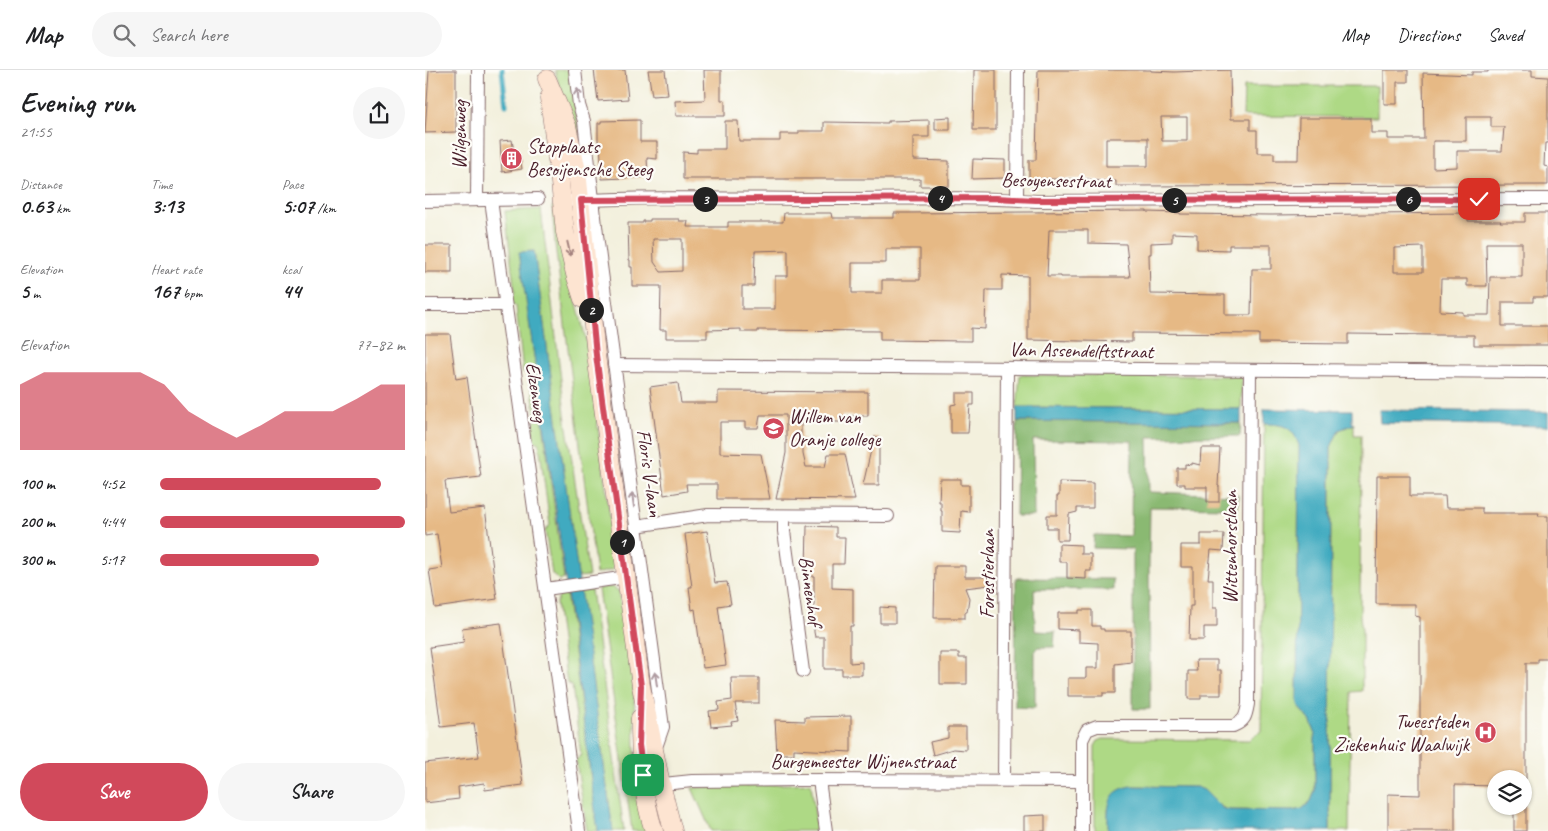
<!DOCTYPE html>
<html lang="en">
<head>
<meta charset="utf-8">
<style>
	:root { --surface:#fff; --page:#f6f6f6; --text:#202124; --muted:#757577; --line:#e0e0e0; --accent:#d1495b }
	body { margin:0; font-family:Caveat,sans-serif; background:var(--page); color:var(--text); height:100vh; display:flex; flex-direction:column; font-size:19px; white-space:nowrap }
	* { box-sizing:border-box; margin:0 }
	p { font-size:16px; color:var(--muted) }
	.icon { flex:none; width:28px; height:28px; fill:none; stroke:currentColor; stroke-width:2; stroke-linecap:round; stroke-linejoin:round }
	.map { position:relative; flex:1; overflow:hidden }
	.drawer { display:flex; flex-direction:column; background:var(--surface); width:425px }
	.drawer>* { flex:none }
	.tools { position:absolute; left:1062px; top:700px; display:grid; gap:10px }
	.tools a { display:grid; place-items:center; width:45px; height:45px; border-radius:50%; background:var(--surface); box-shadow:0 1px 4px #0004; font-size:25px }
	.pin { position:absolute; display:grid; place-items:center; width:42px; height:42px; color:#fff; margin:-21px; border-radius:10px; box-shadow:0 2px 8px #0006 }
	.km { position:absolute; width:25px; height:25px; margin:-12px; border-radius:50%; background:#222; color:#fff; font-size:14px; line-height:25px; text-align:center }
	.round { display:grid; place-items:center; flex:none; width:52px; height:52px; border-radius:26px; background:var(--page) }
	.headline { display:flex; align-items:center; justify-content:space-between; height:85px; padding:0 20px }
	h1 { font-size:28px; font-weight:700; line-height:38px }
	.metrics { display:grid; grid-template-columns:repeat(3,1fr); gap:8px; height:85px; padding:5px 20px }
	.metrics div { display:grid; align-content:center }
	.metrics b { font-size:21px; font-weight:700 }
	.metrics small { font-size:14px; font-weight:400 }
	.metrics p { font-size:14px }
	.chart { height:140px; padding:10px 20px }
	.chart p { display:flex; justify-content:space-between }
	.chart svg { width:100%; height:90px; margin-top:5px; fill:var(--accent); opacity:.7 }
	.cta { display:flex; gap:10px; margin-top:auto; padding:10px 20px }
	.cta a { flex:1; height:58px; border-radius:30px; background:var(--accent); color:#fff; font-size:20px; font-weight:700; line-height:58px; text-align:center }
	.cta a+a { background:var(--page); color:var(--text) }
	ul { padding:0 20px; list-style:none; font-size:16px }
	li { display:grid; grid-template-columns:80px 60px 1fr; align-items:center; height:38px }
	li i { height:12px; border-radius:6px; background:var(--accent) }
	header { display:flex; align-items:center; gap:30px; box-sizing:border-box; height:70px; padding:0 25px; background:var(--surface); border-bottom:1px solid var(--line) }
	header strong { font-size:24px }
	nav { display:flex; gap:28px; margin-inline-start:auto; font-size:18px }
	.search { width:350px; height:45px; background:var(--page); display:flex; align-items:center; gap:12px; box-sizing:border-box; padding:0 18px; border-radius:28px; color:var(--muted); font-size:19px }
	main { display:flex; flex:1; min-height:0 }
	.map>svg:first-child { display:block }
	.green { fill:#aed985; stroke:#7c7c58 }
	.forest { fill:#8ab972; stroke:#6a6c4e }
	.water { fill:#41aac0; stroke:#466476 }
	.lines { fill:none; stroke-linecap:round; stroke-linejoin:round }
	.stream { stroke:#41aac0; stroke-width:5 }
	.building { fill:#e6b985; fill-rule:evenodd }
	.street-casing { stroke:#856869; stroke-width:14 }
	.secondary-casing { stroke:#856869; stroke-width:19 }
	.street { stroke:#fff; stroke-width:12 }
	.secondary { stroke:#fde4d1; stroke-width:18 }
	.oneway { stroke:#ae9aa0 }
	.oneway2 { stroke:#a4827e }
	.route-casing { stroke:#fff; stroke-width:10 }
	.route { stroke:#d1495b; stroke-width:6 }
	.labels { text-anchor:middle; stroke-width:4.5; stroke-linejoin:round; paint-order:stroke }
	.street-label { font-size:20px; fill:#4a1f2b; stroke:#fdfcf7 }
	.poi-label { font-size:20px; fill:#4a1f2b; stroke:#fdfcf7; text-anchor:start }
</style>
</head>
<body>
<header>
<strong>Map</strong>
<div class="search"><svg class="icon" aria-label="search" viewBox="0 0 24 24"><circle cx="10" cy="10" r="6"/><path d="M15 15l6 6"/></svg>Search here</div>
<nav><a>Map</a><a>Directions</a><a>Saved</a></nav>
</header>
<main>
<section class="drawer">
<div class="headline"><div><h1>Evening run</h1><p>21:55</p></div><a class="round"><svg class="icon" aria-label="share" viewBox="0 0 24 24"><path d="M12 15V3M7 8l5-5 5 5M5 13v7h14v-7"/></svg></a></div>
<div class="metrics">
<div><p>Distance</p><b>0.63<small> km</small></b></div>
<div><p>Time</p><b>3:13</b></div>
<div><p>Pace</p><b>5:07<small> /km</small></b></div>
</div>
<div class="metrics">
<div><p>Elevation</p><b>5<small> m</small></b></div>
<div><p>Heart rate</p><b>167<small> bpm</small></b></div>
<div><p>kcal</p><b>44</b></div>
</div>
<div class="chart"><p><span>Elevation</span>77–82 m</p>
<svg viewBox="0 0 160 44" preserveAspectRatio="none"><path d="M0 44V12L10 6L20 6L30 6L40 6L50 6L60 12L70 25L80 32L90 38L100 32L110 25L120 25L130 25L140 19L150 12L160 12V44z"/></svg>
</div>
<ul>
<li><b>100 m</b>4:52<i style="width:90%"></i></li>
<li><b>200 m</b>4:44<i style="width:100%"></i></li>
<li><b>300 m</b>5:17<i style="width:65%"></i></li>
</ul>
<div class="cta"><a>Save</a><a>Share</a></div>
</section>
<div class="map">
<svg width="1123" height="761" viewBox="0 0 1123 761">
	<rect width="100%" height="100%" fill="#fdfcf7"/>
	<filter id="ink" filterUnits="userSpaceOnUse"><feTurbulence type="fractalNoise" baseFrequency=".02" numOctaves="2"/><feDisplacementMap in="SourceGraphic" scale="10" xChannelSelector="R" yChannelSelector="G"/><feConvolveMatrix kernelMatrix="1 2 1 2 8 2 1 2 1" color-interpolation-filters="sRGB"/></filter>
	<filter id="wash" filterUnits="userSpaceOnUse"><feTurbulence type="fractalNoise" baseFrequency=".0096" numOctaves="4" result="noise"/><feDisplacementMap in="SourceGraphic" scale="20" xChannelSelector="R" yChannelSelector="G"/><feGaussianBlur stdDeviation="1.12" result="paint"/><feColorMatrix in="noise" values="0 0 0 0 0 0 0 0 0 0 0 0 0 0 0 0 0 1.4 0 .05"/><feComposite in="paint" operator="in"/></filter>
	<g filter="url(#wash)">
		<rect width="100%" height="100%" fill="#f3f0dd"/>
		<!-- green -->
		<g class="green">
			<polygon points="130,0 145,0 157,83 140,41"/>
			<polygon points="819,16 952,16 952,47 818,46"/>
			<polygon points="133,133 134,159 162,274 191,494 187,500 171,504 130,174 127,137"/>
			<polygon points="116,139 140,344 164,506 153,507 109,181 95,182 139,509 134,510 127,504 120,460 125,455 114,373 109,370 107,355 111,350 105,304 98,302 91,236 84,233 83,224 90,223 80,141"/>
			<polygon points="595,305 817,306 816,339 592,337"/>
			<path d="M839,354C858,354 868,356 874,376L872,628L874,638L885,650L890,662V721L886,731L877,739L867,741L804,740C790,737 785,722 772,717L706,716L698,718L683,739V761H670V676L673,671L678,669L824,670L836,661Z"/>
			<polygon points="929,354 929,365 936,365 935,546 937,561 937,621 926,622 924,761 905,761 906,377 914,360"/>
			<polygon points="180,517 187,517 194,521 209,619 210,681 222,761 207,761 173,519"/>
			<polygon points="166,520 199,761 188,761 155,522"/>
			<polygon points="141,523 169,732 173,761 162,761 151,690 156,685 147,616 142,613 131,533 136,524"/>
			<polygon points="386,713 392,761 286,761 267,718"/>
		</g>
		<!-- forest -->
		<g class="forest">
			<polygon points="592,351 816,353 815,366 723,367 724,422 813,425 813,438 725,437 724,496 725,639 708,639 708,479 668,478 669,465 706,466 707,371 608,370 609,446 591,446"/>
			<polygon points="591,508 688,509 688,520 609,519 610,561 630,562 629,577 613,577 610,580 610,638 590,637"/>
		</g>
		<!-- water -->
		<g class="water">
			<polygon points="109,181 188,761 173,761 169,732 132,446 94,182"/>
			<polygon points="592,337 816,339 816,353 592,351"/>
			<path d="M839,339L927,340V352L929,354L914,360L906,377L905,761H683C683,739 680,721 706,716L772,717L779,720L797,738L804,740L867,741L877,739L886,731L890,721V662L885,650L874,638L872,628L874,376C868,356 858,354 839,354Z"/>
			<polygon points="954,340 1123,342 1123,356 955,353"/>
		</g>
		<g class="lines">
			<!-- stream -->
			<polyline class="stream" points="77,0 81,35"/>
		</g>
		<g id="blocks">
			<!-- building -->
			<g class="building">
				<polygon points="16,0 31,0 31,62 0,63 4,1"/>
				<polygon points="169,0 200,0 203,29 173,31"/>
				<polygon points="223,0 240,0 243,25 227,26"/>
				<polygon points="279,0 296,0 296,30 300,30 300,46 251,46 250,31 280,30"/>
				<polygon points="549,0 571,0 571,60 548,60"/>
				<path d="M613,0H726V1L749,2L805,0L806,49H825V60H832V83H849V90H873L874,48H946V63H963V69H999L998,3L1047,5V2H1063V0H1107V6L1123,7V73H1120L1119,96L1123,97V115L691,116V111H674L663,109H604V90H611ZM736,47H762V71H737ZM1041,47H1066V57H1079L1077,81H1032V97L1008,98V71H1041ZM681,68H723V96H681Z"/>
				<polygon points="959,0 983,0 983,12 972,12 972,34 959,34"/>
				<polygon points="525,47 525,60 510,60 510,48"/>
				<polygon points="215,50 215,72 232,72 232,89 222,88 223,107 177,109 175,72 173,72 173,53 176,53 176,51"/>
				<polygon points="504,50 504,67 488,67 488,90 524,91 524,116 495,116 495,109 258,109 258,82 272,83 272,79 300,79 300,51 313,51 314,71 355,71 355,64 374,64 374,61 399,61 399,52 463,53 463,51"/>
				<polygon points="87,70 90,87 95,86 97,99 77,102 75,71"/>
				<polygon points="548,89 580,90 580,108 547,109"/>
				<path d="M722,141V142L755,143V144L846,145L1043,143V151H1076L1075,152H1100V143H1123V227H1108V232H1077V256H1123V275H1049V265H1016L923,264V274L834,273V264L707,263V272L603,270V206L577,205V220H561L560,259L546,258V271L455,270V261L333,260V262H316V259L282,260V268H241V260H235L236,216H207V197H205V190H204L203,153H218V151H225V149H254V151H263L262,157H303V152H358L359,143H406L407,148H469V143H482ZM624,160H663V173L701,174L705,207H636V206H622ZM747,163L772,164V179L804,180V175H846V199H827L826,245H800V225L725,224L724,184H726V173L747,172ZM228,169H257V201L236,202L229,192ZM1061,173H1097V207H1065L1064,245H1038V242L1015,241L1016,209H1042V216H1062ZM998,177V202H969V178ZM461,179H495V210H457V223H427V193H461ZM363,180V206H350V239H317V216H329L330,181Z"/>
				<rect x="0" y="175" width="27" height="27"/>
				<polygon points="0,264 25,264 31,309 42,307 56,407 20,411 24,442 60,438 72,529 10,538 4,500 17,498 12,464 0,466"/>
				<polygon points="253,313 256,333 293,333 293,321 443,322 443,346 417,346 417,352 402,352 402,346 376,346 376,369 378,369 378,384 381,397 400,397 403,384 420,384 430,430 351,429 361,383 361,345 335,345 333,358 320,358 320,352 295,352 295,383 336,384 345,429 292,429 292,414 261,414 262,421 239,425 225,317"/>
				<polygon points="531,323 549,323 549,335 545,335 543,363 526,363 526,335 531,334"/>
				<polygon points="449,367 454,367 454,415 438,415"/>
				<polygon points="776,378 795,378 793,416 794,416 794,432 782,432 782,417 760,417 760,414 752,414 752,398 760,398 760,394 767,395 767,393 775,395"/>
				<polygon points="952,406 985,406 985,426 1020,426 1021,438 1057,438 1057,443 1114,443 1113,446 1123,446 1123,589 1113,589 1113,593 1101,593 1101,709 1071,709 1071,716 1030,715 1030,761 963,761 963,724 995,725 995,547 990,546 990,534 951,534"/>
				<polygon points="515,409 536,409 536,415 544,415 544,442 536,441 535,463 517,462 517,441 516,441 516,432 514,432"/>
				<polygon points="634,412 668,413 668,438 652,438 652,442 644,444 643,470 632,470 632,458 622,458 622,445 632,445 632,426 634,426"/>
				<polygon points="382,456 411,457 411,467 420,467 419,494 407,494 407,518 428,519 428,556 425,556 425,593 437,592 437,605 417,605 417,599 399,599 399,567 390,567 389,562 389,506 382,506 381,500"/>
				<polygon points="282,461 290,513 302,512 306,534 293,536 301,595 278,598 270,539 267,540 264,517 267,517 260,464"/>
				<polygon points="776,464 799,464 798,481 786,480 783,509 788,509 788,538 792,538 792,557 779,557 779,570 764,570 765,536 768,536 768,497 756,497 756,475 776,475"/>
				<polygon points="634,474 656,475 656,484 666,484 666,501 661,501 661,509 642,508 642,492 634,492"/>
				<polygon points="510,496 540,496 540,507 565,507 565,515 540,518 544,528 542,542 540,542 540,548 509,548"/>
				<polygon points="455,537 470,538 470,553 455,553"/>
				<polygon points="654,540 667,540 667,556 675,556 675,559 679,559 679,561 706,561 706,592 690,594 690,623 678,623 678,626 643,626 643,608 661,608 661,598 673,598 673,573 654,572 654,560 633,559 633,543 654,543"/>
				<polygon points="76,553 98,715 60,720 59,713 33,717 34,729 0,733 0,693 54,687 49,653 16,657 5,577 39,572 37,558"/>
				<polygon points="515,583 534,583 534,588 542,588 542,614 515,614"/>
				<polygon points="771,590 792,590 792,600 796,600 796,625 776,625 776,629 763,629 763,601 772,601"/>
				<polygon points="306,608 334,608 334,633 310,633 313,651 306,652 307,655 286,657 284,641 294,640 293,632 307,630"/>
				<polygon points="426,646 426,682 369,679 369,684 352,684 350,650 380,651 380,647"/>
				<polygon points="523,657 541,657 541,680 528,679 508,685 505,672 523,668"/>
				<rect x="1089" y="736" width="12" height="25"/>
				<polygon points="620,745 620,761 599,761 599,746"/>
			</g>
		</g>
	</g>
	<g filter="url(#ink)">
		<use href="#blocks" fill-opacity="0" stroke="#856869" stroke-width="1"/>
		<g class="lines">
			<defs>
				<g id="street">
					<polyline points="150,0 154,35 159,51 173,173 238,657 230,680"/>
					<polyline points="592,129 593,0"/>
					<polyline points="52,130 53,0"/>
					<polyline points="66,130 154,761"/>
					<polyline points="0,131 113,129"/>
					<path d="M138,131C230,126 322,129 414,129C480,129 546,126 611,131L1123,129"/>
					<polyline points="0,235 80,235"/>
					<polyline points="189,295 1123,302"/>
					<polyline points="359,446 359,461 378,601"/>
					<polyline points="211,456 283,445 463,446"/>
					<polyline points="121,519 202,507"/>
					<polyline points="394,710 401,761"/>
					<polyline points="579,710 582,298"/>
					<polyline points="229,715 267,711 373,710 656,711"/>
					<path d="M657,761V670L662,660L672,656H808C820,651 821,646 823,634L825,301"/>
				</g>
				<g id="secondary">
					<polyline points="122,9 142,56 152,101 171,285 216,616 236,714 248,761"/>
					<polyline points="124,28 135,112 140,162 150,204 158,229"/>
					<path d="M215,648C215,686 217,725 229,761"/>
				</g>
			</defs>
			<!-- street casing -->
			<use href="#street" class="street-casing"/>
			<!-- secondary casing -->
			<use href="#secondary" class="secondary-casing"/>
			<!-- street -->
			<use href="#street" class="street"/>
			<!-- secondary -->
			<use href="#secondary" class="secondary"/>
		</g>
		<!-- one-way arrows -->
		<defs><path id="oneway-shaft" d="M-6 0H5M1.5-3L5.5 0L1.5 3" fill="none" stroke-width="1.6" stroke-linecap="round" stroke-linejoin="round" transform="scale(1.25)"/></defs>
		<g class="oneway">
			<use href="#oneway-shaft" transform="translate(153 26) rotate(-95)"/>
			<use href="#oneway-shaft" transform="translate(208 430) rotate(-98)"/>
			<use href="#oneway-shaft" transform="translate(231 609) rotate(-98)"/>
		</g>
		<use class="oneway2" href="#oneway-shaft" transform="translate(144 179) rotate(77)"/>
	</g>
	<g class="lines" filter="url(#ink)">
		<defs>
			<polyline id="route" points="218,705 214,675 216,616 171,285 156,130 571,128 611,130 1054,129"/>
		</defs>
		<!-- route casing -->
		<use href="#route" class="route-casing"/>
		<!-- route -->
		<use href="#route" class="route"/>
	</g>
	<!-- icons -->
	<defs>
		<symbol id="building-disc" viewBox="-11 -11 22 22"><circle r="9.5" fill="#d1495b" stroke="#fdfcf7"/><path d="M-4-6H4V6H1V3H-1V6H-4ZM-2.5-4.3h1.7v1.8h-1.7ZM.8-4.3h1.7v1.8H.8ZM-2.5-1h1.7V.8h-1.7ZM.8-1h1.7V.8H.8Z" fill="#fff"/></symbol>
		<symbol id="school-disc" viewBox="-11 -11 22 22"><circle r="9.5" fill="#d1495b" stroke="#fdfcf7"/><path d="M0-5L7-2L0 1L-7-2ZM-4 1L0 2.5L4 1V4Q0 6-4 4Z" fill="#fff"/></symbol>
		<symbol id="hospital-disc" viewBox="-11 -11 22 22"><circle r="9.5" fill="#d1495b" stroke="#fdfcf7"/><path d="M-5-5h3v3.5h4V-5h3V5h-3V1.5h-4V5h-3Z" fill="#fff"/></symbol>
	</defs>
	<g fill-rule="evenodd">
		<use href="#building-disc" x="74" y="76" width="25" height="25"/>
		<use href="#school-disc" x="336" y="346" width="25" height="25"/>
		<use href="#hospital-disc" x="1048" y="650" width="25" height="25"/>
	</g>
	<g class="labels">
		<!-- street labels -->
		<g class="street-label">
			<text transform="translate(34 65) rotate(-90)" y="7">Wilgenweg</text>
			<text transform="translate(631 110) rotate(1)" y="7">Besoyensestraat</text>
			<text transform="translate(656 280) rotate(1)" y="7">Van Assendelftstraat</text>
			<text transform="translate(112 322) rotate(82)" y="7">Elzenweg</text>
			<text transform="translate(225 403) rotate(82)" y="7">Floris V-laan</text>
			<text transform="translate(805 477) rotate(-90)" y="7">Wittenhorstlaan</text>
			<text transform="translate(562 504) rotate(-90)" y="7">Forestierlaan</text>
			<text transform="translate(386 521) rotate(82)" y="7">Binnenhof</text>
			<text x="438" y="698">Burgemeester Wijnenstraat</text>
		</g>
		<!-- poi labels -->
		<g class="poi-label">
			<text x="102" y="83">Stopplaats<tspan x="102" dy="23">Besoijensche Steeg</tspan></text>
			<text x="364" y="353">Willem van<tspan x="364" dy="23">Oranje college</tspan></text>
			<text x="1044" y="658" text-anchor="end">Tweesteden<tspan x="1044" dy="23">Ziekenhuis Waalwijk</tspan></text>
		</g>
	</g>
</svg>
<div class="tools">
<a><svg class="icon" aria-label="layers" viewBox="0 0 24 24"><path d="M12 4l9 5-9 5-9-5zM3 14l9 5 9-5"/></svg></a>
</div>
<div class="pin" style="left:218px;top:705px;background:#1e9e55"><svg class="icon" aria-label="arrive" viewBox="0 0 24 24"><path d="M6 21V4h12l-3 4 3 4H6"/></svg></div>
<div class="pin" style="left:1054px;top:129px;background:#d93025"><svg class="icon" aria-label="check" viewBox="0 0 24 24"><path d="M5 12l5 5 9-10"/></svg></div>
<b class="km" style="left:197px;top:472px">1</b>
<b class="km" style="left:166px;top:240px">2</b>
<b class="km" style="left:280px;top:129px">3</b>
<b class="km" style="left:515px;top:128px">4</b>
<b class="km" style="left:749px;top:130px">5</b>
<b class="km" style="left:983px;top:129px">6</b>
</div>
</main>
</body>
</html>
